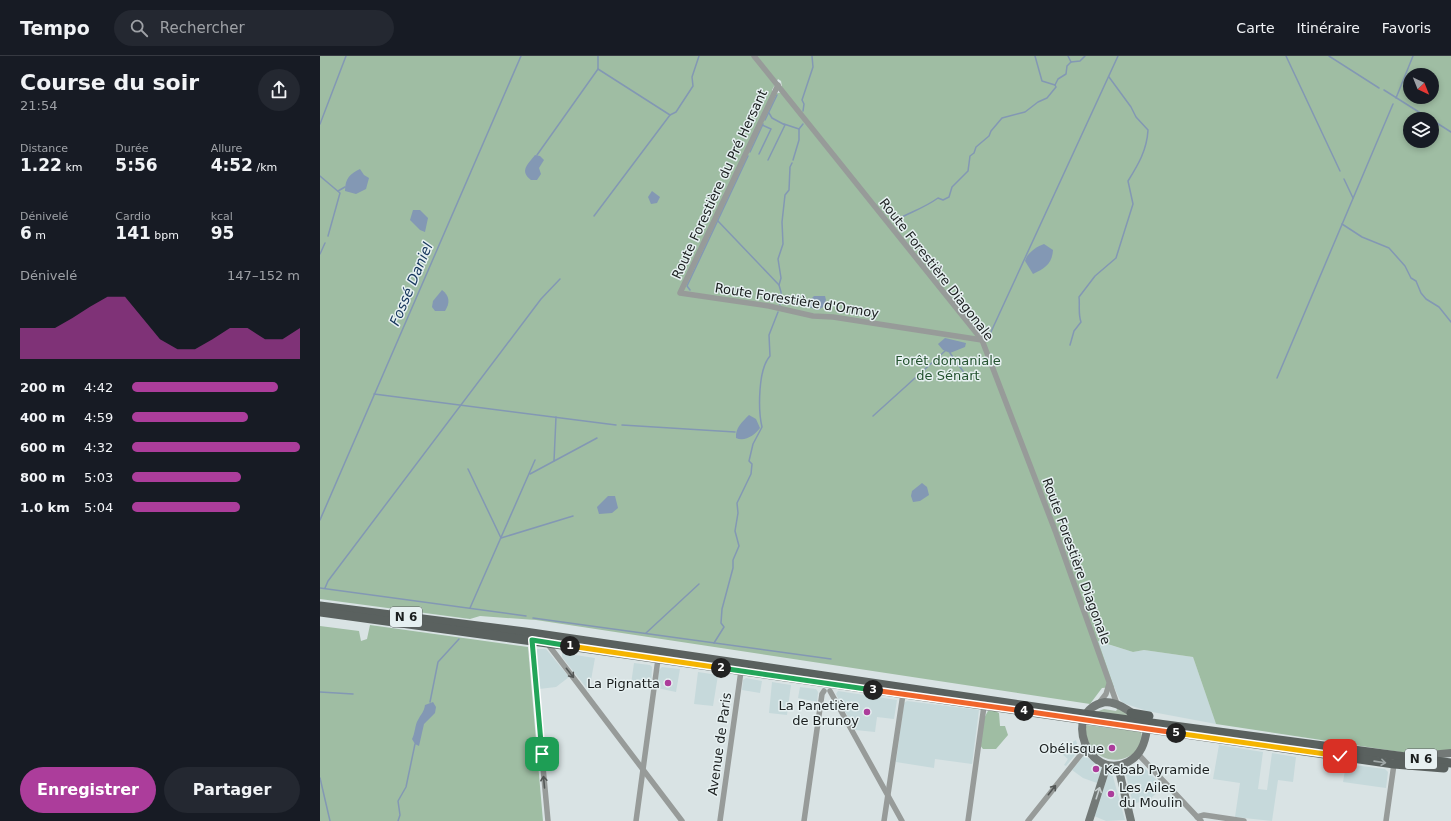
<!DOCTYPE html>
<html lang="fr">
<head>
<meta charset="utf-8">
<style>
	:root { --surface:#171b24; --page:#242831; --text:#f1f3f6; --muted:#9ea1a6; --line:#363941; --accent:#ac3d9b }
	body { margin:0; font-family:"DejaVu Sans",sans-serif; background:var(--page); color:var(--text); height:100vh; display:flex; flex-direction:column; font-size:15px; white-space:nowrap }
	* { box-sizing:border-box; margin:0 }
	p { font-size:13px; color:var(--muted) }
	.icon { flex:none; width:22px; height:22px; fill:none; stroke:currentColor; stroke-width:2; stroke-linecap:round; stroke-linejoin:round }
	.map { position:relative; flex:1; overflow:hidden }
	.sheet { display:flex; flex-direction:column; background:var(--surface); width:320px }
	.sheet>* { flex:none }
	.needle { width:26px; rotate:137deg }
	.controls { position:absolute; left:1083px; top:12px; display:grid; gap:8px }
	.controls a { display:grid; place-items:center; width:36px; height:36px; border-radius:50%; background:var(--surface); box-shadow:0 2px 6px #0003; font-size:20px }
	.pin { position:absolute; display:grid; place-items:center; width:34px; height:34px; color:#fff; margin:-17px; border-radius:8px; box-shadow:0 2px 6px #0006 }
	.km { position:absolute; width:20px; height:20px; margin:-10px; border-radius:50%; background:#222; color:#fff; font-size:11px; line-height:20px; text-align:center }
	.round { display:grid; place-items:center; flex:none; width:42px; height:42px; border-radius:21px; background:var(--page) }
	.summary { display:flex; align-items:center; justify-content:space-between; height:68px; padding:0 20px }
	h1 { font-size:22px; font-weight:600; line-height:30px }
	.stats { display:grid; grid-template-columns:repeat(3,1fr); gap:6px; height:68px; padding:4px 20px }
	.stats div { display:grid; align-content:center }
	.stats b { font-size:17px; font-weight:600 }
	.stats small { font-size:11px; font-weight:400 }
	.stats p { font-size:11px }
	.chart { height:112px; padding:8px 20px }
	.chart p { display:flex; justify-content:space-between }
	.chart svg { width:100%; height:72px; margin-top:4px; fill:var(--accent); opacity:.7 }
	.button { display:flex; gap:8px; margin-top:auto; padding:8px 20px }
	.button a { flex:1; height:46px; border-radius:24px; background:var(--accent); color:#fff; font-size:16px; font-weight:600; line-height:46px; text-align:center }
	.button a+a { background:var(--page); color:var(--text) }
	ul { padding:0 20px; list-style:none; font-size:13px }
	li { display:grid; grid-template-columns:64px 48px 1fr; align-items:center; height:30px }
	li i { height:10px; border-radius:5px; background:var(--accent) }
	header { display:flex; align-items:center; gap:24px; box-sizing:border-box; height:56px; padding:0 20px; background:var(--surface); border-bottom:1px solid var(--line) }
	header strong { font-size:19px }
	nav { display:flex; gap:22px; margin-inline-start:auto; font-size:14px }
	.search { width:280px; height:36px; background:var(--page); display:flex; align-items:center; gap:10px; box-sizing:border-box; padding:0 14px; border-radius:22px; color:var(--muted); font-size:15px }
	main { display:flex; flex:1; min-height:0 }
	.map>svg:first-child { display:block }
	.built { fill:#c6d9db }
	.green { fill:#aabfad }
	.forest { fill:#9fbda3; fill-rule:evenodd }
	.water { fill:#8398b4 }
	.lines { fill:none; stroke-linecap:round; stroke-linejoin:round }
	.stream { stroke:#8398b4; stroke-width:1.5 }
	.street { stroke:#979b99; stroke-width:5.5 }
	.secondary { stroke:#737977; stroke-width:8 }
	.primary { stroke:#5a615f; stroke-width:9 }
	.oneway { stroke:#535756 }
	.oneway2 { stroke:#a0a8a8 }
	.oneway3 { stroke:#c4cccc }
	.split-1-casing { stroke:#fff; stroke-width:8 }
	.split-2-casing { stroke:#fff; stroke-width:8 }
	.split-3-casing { stroke:#fff; stroke-width:8 }
	.split-4-casing { stroke:#fff; stroke-width:8 }
	.split-5-casing { stroke:#fff; stroke-width:8 }
	.split-6-casing { stroke:#fff; stroke-width:8 }
	.split-1 { stroke:#22a559; stroke-width:5 }
	.split-2 { stroke:#f5b400; stroke-width:5 }
	.split-3 { stroke:#22a559; stroke-width:5 }
	.split-4 { stroke:#f0652b; stroke-width:5 }
	.split-5 { stroke:#f0652b; stroke-width:5 }
	.split-6 { stroke:#f5b400; stroke-width:5 }
	.poi-dot { fill:#ac3d9b; stroke:#e6f0f1; stroke-width:1.5 }
	.labels { text-anchor:middle; stroke-width:3; stroke-linejoin:round; paint-order:stroke }
	.shield { fill:#e6f0f1; stroke:#585e5e; stroke-width:1 }
	.shield-label { font-size:12px; font-weight:bold; fill:#1b1f1f }
	.street-label { font-size:13px; fill:#1b1f1f; stroke:#e6f0f1 }
	.park-label { font-size:13px; fill:#24522f; stroke:#e6f0f1 }
	.poi-label { font-size:13px; fill:#1b1f1f; stroke:#e6f0f1; text-anchor:end }
	.water-label { font-size:14px; font-style:italic; fill:#15355b; stroke:#e6f0f1 }
</style>
</head>
<body>
<header>
<strong>Tempo</strong>
<div class="search"><svg class="icon" aria-label="search" viewBox="0 0 24 24"><circle cx="10" cy="10" r="6"/><path d="M15 15l6 6"/></svg>Rechercher</div>
<nav><a>Carte</a><a>Itinéraire</a><a>Favoris</a></nav>
</header>
<main>
<section class="sheet">
<div class="summary"><div><h1>Course du soir</h1><p>21:54</p></div><a class="round"><svg class="icon" aria-label="share" viewBox="0 0 24 24"><path d="M12 15V3M7 8l5-5 5 5M5 13v7h14v-7"/></svg></a></div>
<div class="stats">
<div><p>Distance</p><b>1.22<small> km</small></b></div>
<div><p>Durée</p><b>5:56</b></div>
<div><p>Allure</p><b>4:52<small> /km</small></b></div>
</div>
<div class="stats">
<div><p>Dénivelé</p><b>6<small> m</small></b></div>
<div><p>Cardio</p><b>141<small> bpm</small></b></div>
<div><p>kcal</p><b>95</b></div>
</div>
<div class="chart"><p><span>Dénivelé</span>147–152 m</p>
<svg viewBox="0 0 160 44" preserveAspectRatio="none"><path d="M0 44V25L10 25L20 25L30 19L40 12L50 6L60 6L70 19L80 32L90 38L100 38L110 32L120 25L130 25L140 32L150 32L160 25V44z"/></svg>
</div>
<ul>
<li><b>200 m</b>4:42<i style="width:87%"></i></li>
<li><b>400 m</b>4:59<i style="width:69%"></i></li>
<li><b>600 m</b>4:32<i style="width:100%"></i></li>
<li><b>800 m</b>5:03<i style="width:65%"></i></li>
<li><b>1.0 km</b>5:04<i style="width:64%"></i></li>
</ul>
<div class="button"><a>Enregistrer</a><a>Partager</a></div>
</section>
<div class="map">
<svg width="1131" height="765" viewBox="0 0 1131 765">
	<rect width="100%" height="100%" fill="#d9e3e4"/>
	<!-- built -->
	<g class="built">
		<polygon points="777,585 813,596 824,594 873,601 896,668 827,655 803,647 800,644 794,631"/>
		<polygon points="216,593 226,593 249,621 236,631 219,633"/>
		<polygon points="242,597 275,602 269,635 242,601"/>
		<polygon points="314,607 330,609 332,611 331,631 311,628"/>
		<polygon points="342,611 360,613 356,636 337,632 339,614"/>
		<polygon points="378,616 398,619 393,650 374,648"/>
		<polygon points="426,622 442,625 440,637 422,634 423,624"/>
		<polygon points="452,626 471,629 467,659 449,657"/>
		<polygon points="480,631 496,633 498,636 497,646 478,642"/>
		<polygon points="518,635 577,644 574,663 557,661 555,676 535,674 516,638"/>
		<polygon points="587,645 659,654 652,708 615,703 614,712 576,706 584,647"/>
		<polygon points="756,684 759,694 746,710 744,709 748,703 742,698 749,688"/>
		<polygon points="899,689 943,696 938,733 947,734 952,697 976,701 973,726 958,724 952,765 915,761 920,727 893,723"/>
		<polygon points="764,699 782,712 777,727 763,722 752,714"/>
		<polygon points="1026,708 1065,713 1068,716 1066,732 1023,726"/>
		<polygon points="823,710 843,731 830,743 813,748 806,719"/>
		<polygon points="789,717 792,717 805,764 786,765 774,760"/>
	</g>
	<!-- green -->
	<g class="green">
		<polygon points="798,652 814,662 776,656 784,653 796,655"/>
		<path d="M767,669L821,676C828,699 789,718 769,689C765,684 764,674 767,669Z"/>
	</g>
	<!-- forest -->
	<g class="forest">
		<path d="M0,0H1131V694L1121,697H1087L896,668L873,601L824,594L813,596L778,585L794,631L782,632L770,648L216,564L160,560L150,563L0,543ZM1090,19H1112V41H1090ZM458,23L461,25L463,36L453,38L452,34ZM1090,63H1112V85H1090Z"/>
		<polygon points="50,569 208,591 223,765 0,765 0,570 39,575 41,585 47,583"/>
		<path d="M668,655H675L679,657L680,670H685L688,679L676,693H663C654,682 662,666 668,655Z"/>
	</g>
	<!-- water -->
	<g class="water">
		<path d="M215,99L220,100L224,104L219,112L221,118L217,124H211C199,115 208,108 215,99Z"/>
		<path d="M40,113L44,119L49,122L46,133L36,138L25,135C25,122 30,118 40,113Z"/>
		<polygon points="332,135 340,141 337,147 331,148 328,141"/>
		<polygon points="93,154 100,154 108,162 105,176 100,174 90,164"/>
		<path d="M724,188L733,194C732,208 725,212 713,218L705,205C707,197 716,191 724,188Z"/>
		<path d="M122,234C130,240 130,247 125,255H115L112,251L113,245Z"/>
		<polygon points="494,240 505,240 506,244 503,251 498,254 489,251 490,244"/>
		<polygon points="625,282 646,287 645,291 630,297 623,294 618,288"/>
		<path d="M429,359L436,363L440,372C435,379 425,386 416,382C415,372 422,366 429,359Z"/>
		<polygon points="602,427 607,431 609,439 600,445 593,446 591,440 592,435"/>
		<polygon points="288,440 295,440 298,452 292,457 279,458 277,451"/>
		<path d="M113,646L116,651L115,657L104,668L99,690L95,688L92,683C95,678 95,668 98,664C101,658 104,656 105,649Z"/>
	</g>
	<g class="lines">
		<!-- stream -->
		<g class="stream">
			<polyline points="715,0 722,25 735,29"/>
			<polyline points="748,0 751,6 760,5 765,0"/>
			<polyline points="966,0 1020,115"/>
			<polyline points="1009,0 1059,32"/>
			<polyline points="1064,34 1110,63"/>
			<polyline points="1076,42 1093,0"/>
			<polyline points="483,55 484,48 482,44 493,11 492,0"/>
			<polyline points="350,59 356,56 373,30 372,21 379,0"/>
			<polyline points="445,64 457,39"/>
			<polyline points="1112,64 1131,76"/>
			<polyline points="0,68 26,0"/>
			<polyline points="464,68 479,73"/>
			<polyline points="430,96 443,68"/>
			<polyline points="439,98 451,73 442,69"/>
			<polyline points="217,99 278,13 278,0"/>
			<polyline points="448,104 465,69 452,62 449,57"/>
			<polyline points="473,104 479,84 479,73 483,68"/>
			<polyline points="0,120 20,137 8,180"/>
			<polyline points="1024,123 1033,142"/>
			<polyline points="18,135 25,131"/>
			<polyline points="274,160 350,59 278,13"/>
			<path d="M578,163C593,155 604,152 618,142L623,144L629,141L632,131L648,115L650,100L654,97L656,91L669,80L671,75L682,62L705,56L718,46L727,42L736,31L735,29L738,23L746,18L747,10L751,6"/>
			<polyline points="397,164 459,229"/>
			<polyline points="1022,168 1042,181 1069,192 1085,210 1091,222 1096,225 1101,237 1106,243 1119,251 1131,266"/>
			<polyline points="0,198 5,187"/>
			<polyline points="370,234 367,230 428,100"/>
			<polyline points="460,249 461,236 459,229 461,222 458,203 463,188 462,166 465,139 469,134 470,111 472,107"/>
			<polyline points="670,278 798,0"/>
			<path d="M750,289L754,275L761,266C758,258 760,250 759,241L775,220L796,202L813,148L808,125C818,109 827,94 828,74L816,61L811,51L789,21"/>
			<polyline points="630,297 645,318"/>
			<polyline points="957,322 1073,48"/>
			<polyline points="54,338 296,369"/>
			<polyline points="553,360 625,295"/>
			<polyline points="302,369 415,376"/>
			<polyline points="234,405 236,361"/>
			<polyline points="148,413 181,482 253,460"/>
			<polyline points="210,418 277,382"/>
			<polyline points="0,464 201,0"/>
			<polyline points="0,532 206,560"/>
			<polyline points="5,532 8,525 221,243 240,223"/>
			<polyline points="150,552 215,404"/>
			<polyline points="213,562 511,603"/>
			<polyline points="326,577 379,528"/>
			<path d="M394,587L404,571L401,567L402,553L413,512V504L419,490L415,475L418,457L417,447L431,418L432,408L429,405L433,388L442,371C438,354 438,313 450,300L449,279L458,256"/>
			<polyline points="0,636 33,638"/>
			<polyline points="110,646 118,606 139,583"/>
			<polyline points="0,722 10,765"/>
			<polyline points="78,765 80,759 78,745 86,731 95,688"/>
		</g>
		<!-- street -->
		<g class="street">
			<polyline points="434,0 662,284 736,477 797,648"/>
			<polyline points="458,29 360,237 449,250 493,260 513,261 662,284"/>
			<polyline points="211,582 228,765"/>
			<polyline points="227,587 362,765"/>
			<polyline points="510,635 582,765"/>
			<polyline points="779,647 786,638 789,628"/>
			<polyline points="818,698 881,765"/>
			<polyline points="877,761 884,759 924,765"/>
			<polyline points="316,765 338,603"/>
			<polyline points="400,765 421,615"/>
			<polyline points="484,765 502,638 504,635"/>
			<polyline points="564,765 583,638"/>
			<polyline points="648,765 664,650"/>
			<polyline points="708,765 766,692"/>
			<polyline points="1066,765 1074,708"/>
		</g>
		<!-- secondary -->
		<g class="secondary">
			<path d="M785,646C800,646 819,660 827,673C825,687 821,699 808,706C769,727 740,655 785,646Z"/>
			<polyline points="1100,700 1131,697"/>
			<polyline points="798,710 811,765"/>
			<polyline points="769,765 787,709"/>
		</g>
		<!-- primary -->
		<g class="primary">
			<polyline points="0,550 205,576 756,657 1131,707"/>
			<polyline points="0,556 242,589 1074,708 1124,712"/>
			<polyline points="811,657 829,660"/>
		</g>
	</g>
	<!-- one-way arrows -->
	<defs><path id="oneway-shaft" d="M-6 0H5M1.5-3L5.5 0L1.5 3" fill="none" stroke-width="1.6" stroke-linecap="round" stroke-linejoin="round"/></defs>
	<g class="oneway">
		<use href="#oneway-shaft" transform="translate(250 617) rotate(52)"/>
		<use href="#oneway-shaft" transform="translate(224 726) rotate(-95)"/>
		<use href="#oneway-shaft" transform="translate(732 734) rotate(-52)"/>
	</g>
	<use class="oneway2" href="#oneway-shaft" transform="translate(1060 706) rotate(8)"/>
	<use class="oneway3" href="#oneway-shaft" transform="translate(778 737) rotate(-72)"/>
	<g class="lines">
		<defs>
			<polyline id="split-1" points="222,698 212,584 250,590"/>
			<polyline id="split-2" points="250,590 401,612"/>
			<polyline id="split-3" points="401,612 553,634"/>
			<polyline id="split-4" points="553,634 704,655"/>
			<polyline id="split-5" points="704,655 856,677"/>
			<polyline id="split-6" points="856,677 1020,700"/>
		</defs>
		<!-- split-1 casing -->
		<use href="#split-1" class="split-1-casing"/>
		<!-- split-2 casing -->
		<use href="#split-2" class="split-2-casing"/>
		<!-- split-3 casing -->
		<use href="#split-3" class="split-3-casing"/>
		<!-- split-4 casing -->
		<use href="#split-4" class="split-4-casing"/>
		<!-- split-5 casing -->
		<use href="#split-5" class="split-5-casing"/>
		<!-- split-6 casing -->
		<use href="#split-6" class="split-6-casing"/>
		<!-- split-1 -->
		<use href="#split-1" class="split-1"/>
		<!-- split-2 -->
		<use href="#split-2" class="split-2"/>
		<!-- split-3 -->
		<use href="#split-3" class="split-3"/>
		<!-- split-4 -->
		<use href="#split-4" class="split-4"/>
		<!-- split-5 -->
		<use href="#split-5" class="split-5"/>
		<!-- split-6 -->
		<use href="#split-6" class="split-6"/>
	</g>
	<!-- markers -->
	<g class="poi-dot">
		<circle cx="348" cy="627" r="4"/>
		<circle cx="547" cy="656" r="4"/>
		<circle cx="792" cy="692" r="4"/>
		<circle cx="776" cy="713" r="4"/>
		<circle cx="791" cy="738" r="4"/>
	</g>
	<g class="labels">
		<!-- shield labels -->
		<g class="shield">
			<rect x="70" y="551" width="32" height="20" rx="3"/>
			<rect x="1085" y="693" width="32" height="20" rx="3"/>
		</g>
		<g class="shield-label">
			<text x="86" y="565">N 6</text>
			<text x="1101" y="707">N 6</text>
		</g>
		<!-- street labels -->
		<g class="street-label">
			<text transform="translate(399 128) rotate(-65)" y="5">Route Forestière du Pré Hersant</text>
			<text transform="translate(617 213) rotate(52)" y="5">Route Forestière Diagonale</text>
			<text transform="translate(477 244) rotate(9)" y="5">Route Forestière d'Ormoy</text>
			<text transform="translate(757 505) rotate(70)" y="5">Route Forestière Diagonale</text>
			<text transform="translate(399 688) rotate(-82)" y="5">Avenue de Paris</text>
		</g>
		<!-- park labels -->
		<g class="park-label">
			<text x="628" y="309">Forêt domaniale<tspan x="628" dy="15">de Sénart</tspan></text>
		</g>
		<!-- poi labels -->
		<g class="poi-label">
			<text x="340" y="632">La Pignatta</text>
			<text x="539" y="654">La Panetière<tspan x="539" dy="15">de Brunoy</tspan></text>
			<text x="784" y="697">Obélisque</text>
			<text x="784" y="718" text-anchor="start">Kebab Pyramide</text>
			<text x="799" y="736" text-anchor="start">Les Ailes<tspan x="799" dy="15">du Moulin</tspan></text>
		</g>
		<!-- water labels -->
		<g class="water-label">
			<text transform="translate(91 228) rotate(-67)" y="5">Fossé Daniel</text>
		</g>
	</g>
</svg>
<div class="controls">
<a><svg class="needle" viewBox="-14 -14 28 28"><path d="M0-13l5 13h-10z" fill="#e53935"/><path d="M0 13l5-13h-10z" fill="#9ea1a6"/></svg></a>
<a><svg class="icon" aria-label="layers" viewBox="0 0 24 24"><path d="M12 4l9 5-9 5-9-5zM3 14l9 5 9-5"/></svg></a>
</div>
<div class="pin" style="left:222px;top:698px;background:#1e9e55"><svg class="icon" aria-label="arrive" viewBox="0 0 24 24"><path d="M6 21V4h12l-3 4 3 4H6"/></svg></div>
<div class="pin" style="left:1020px;top:700px;background:#d93025"><svg class="icon" aria-label="check" viewBox="0 0 24 24"><path d="M5 12l5 5 9-10"/></svg></div>
<b class="km" style="left:250px;top:590px">1</b>
<b class="km" style="left:401px;top:612px">2</b>
<b class="km" style="left:553px;top:634px">3</b>
<b class="km" style="left:704px;top:655px">4</b>
<b class="km" style="left:856px;top:677px">5</b>
</div>
</main>
</body>
</html>
